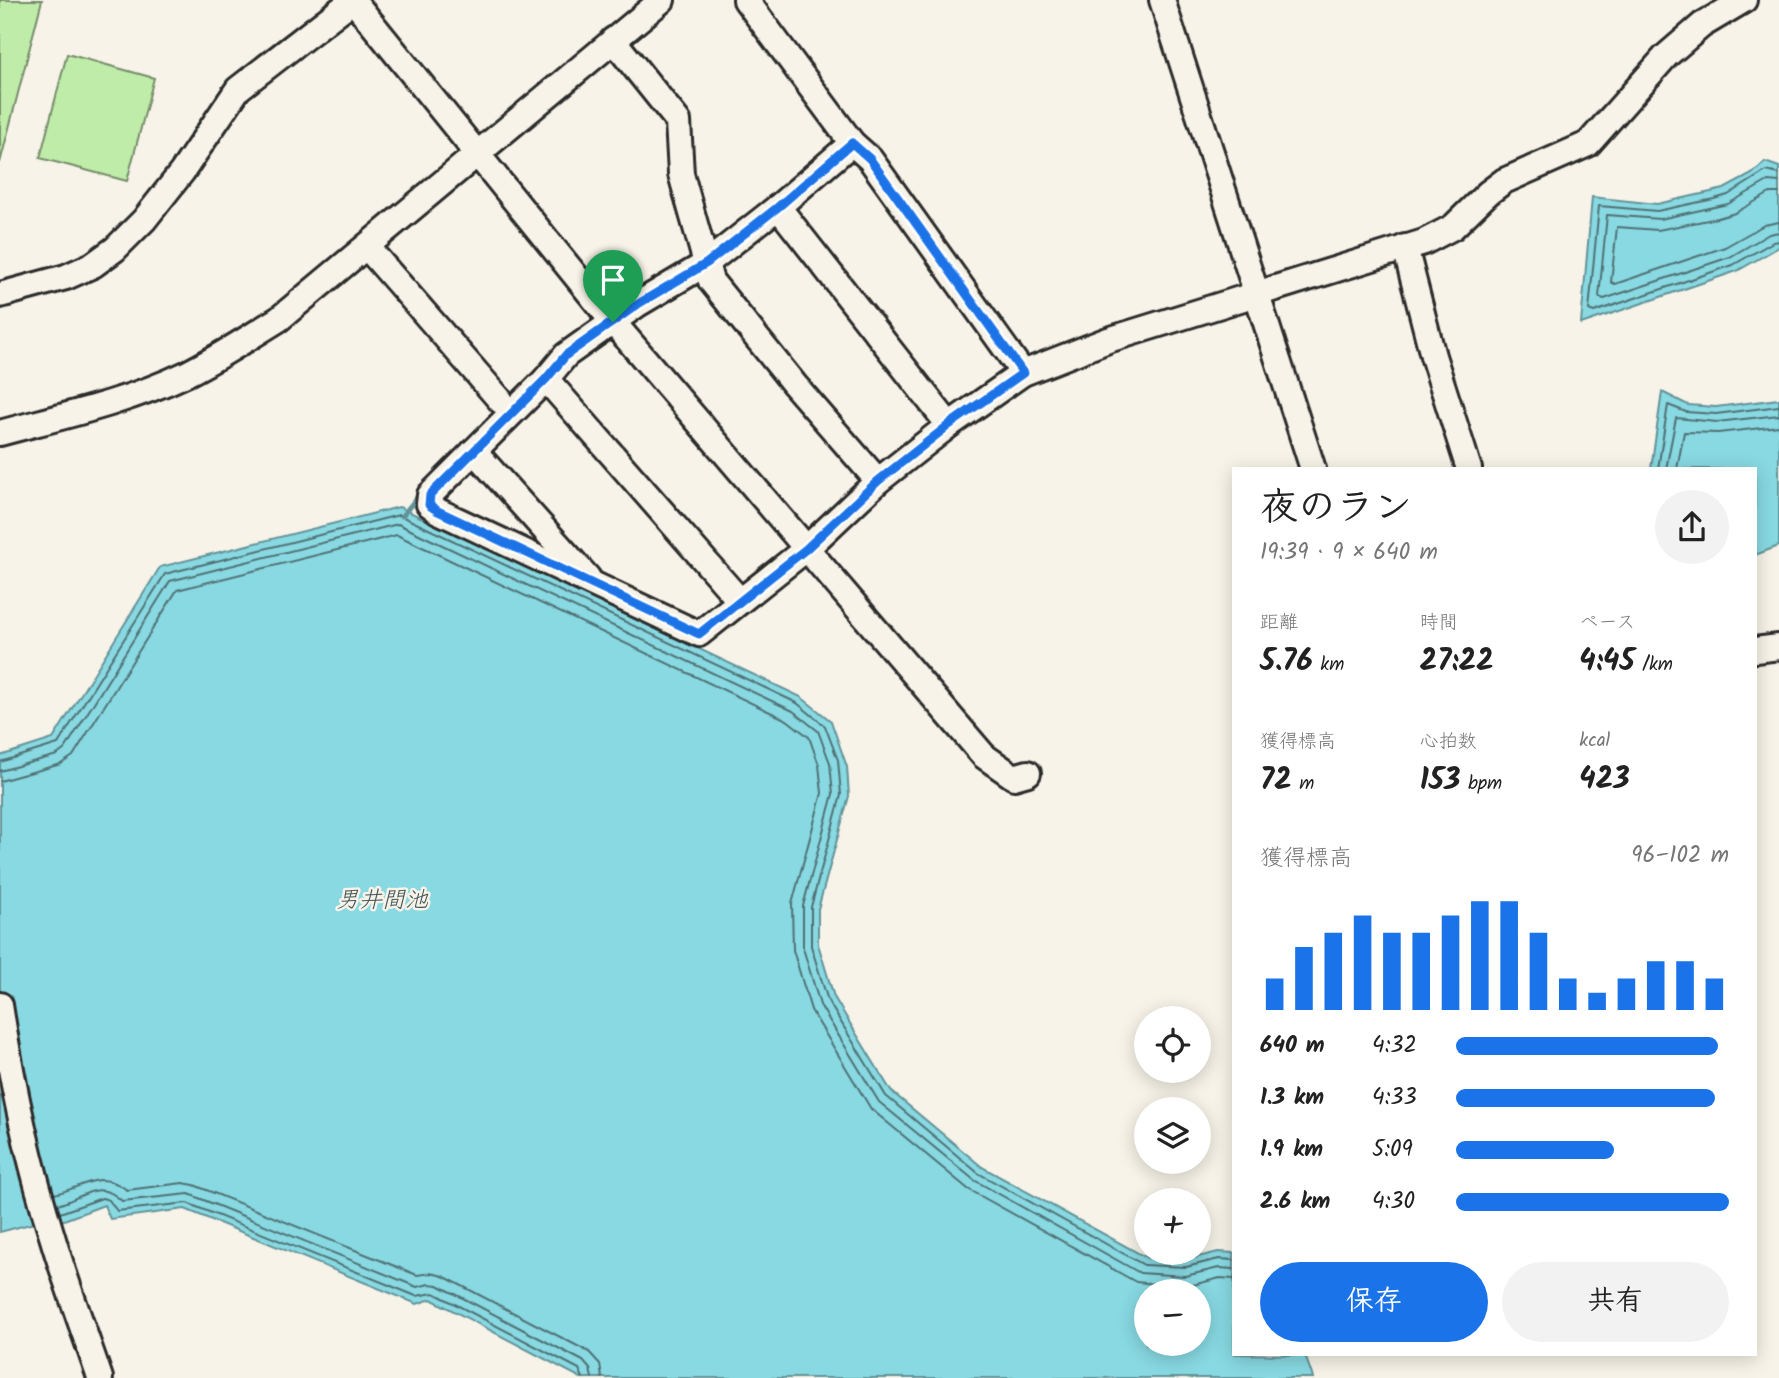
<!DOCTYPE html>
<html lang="ja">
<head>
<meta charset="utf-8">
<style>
	:root { --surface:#fff; --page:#f2f2f2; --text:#222; --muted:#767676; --accent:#1a73e8 }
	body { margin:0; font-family:Kalam,"Klee One",sans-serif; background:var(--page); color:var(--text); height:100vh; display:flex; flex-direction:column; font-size:26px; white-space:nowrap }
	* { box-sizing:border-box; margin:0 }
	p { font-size:23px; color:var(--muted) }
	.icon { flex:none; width:38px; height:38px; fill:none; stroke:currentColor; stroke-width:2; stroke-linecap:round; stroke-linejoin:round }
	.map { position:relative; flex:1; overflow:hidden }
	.side { position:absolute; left:1232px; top:467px; width:525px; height:889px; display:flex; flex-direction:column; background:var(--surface); border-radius:0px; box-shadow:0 4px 18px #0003 }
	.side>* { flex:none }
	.fabs { position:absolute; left:1134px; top:1006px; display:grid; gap:14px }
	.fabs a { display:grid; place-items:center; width:77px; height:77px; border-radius:50%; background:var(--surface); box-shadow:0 4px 18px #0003; font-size:35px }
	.pin { position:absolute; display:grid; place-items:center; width:60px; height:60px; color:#fff; margin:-72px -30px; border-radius:50% 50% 50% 0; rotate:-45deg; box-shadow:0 0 7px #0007 }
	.pin .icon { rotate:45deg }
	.round { display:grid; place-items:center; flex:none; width:74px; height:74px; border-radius:37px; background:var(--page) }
	.headline { display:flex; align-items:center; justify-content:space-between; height:119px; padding:0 28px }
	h1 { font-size:38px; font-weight:700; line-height:52px }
	.figures { display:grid; grid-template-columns:repeat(3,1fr); gap:10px; height:119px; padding:7px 28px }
	.figures div { display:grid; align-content:center }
	.figures b { font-size:30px; font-weight:700 }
	.figures small { font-size:19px; font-weight:400 }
	.figures p { font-size:19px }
	.chart { height:196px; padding:14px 28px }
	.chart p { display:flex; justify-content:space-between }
	.chart svg { width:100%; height:126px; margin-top:7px; stroke:var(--accent); stroke-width:6 }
	.button { display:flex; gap:14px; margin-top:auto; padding:14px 28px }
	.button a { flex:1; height:80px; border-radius:42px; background:var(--accent); color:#fff; font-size:28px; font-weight:700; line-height:80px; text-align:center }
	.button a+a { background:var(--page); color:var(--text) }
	ul { padding:0 28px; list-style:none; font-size:23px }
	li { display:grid; grid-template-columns:112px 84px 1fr; align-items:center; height:52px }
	li i { height:18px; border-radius:9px; background:var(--accent) }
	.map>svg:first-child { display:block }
	.green { fill:#bfeca9; stroke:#758c6a; stroke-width:2 }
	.water { fill:#88d9e2; stroke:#639399; stroke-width:2; fill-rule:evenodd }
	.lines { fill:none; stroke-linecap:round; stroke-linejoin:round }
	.shore { stroke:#507174; stroke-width:2 }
	.stream { stroke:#639399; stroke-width:5 }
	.minor-casing { stroke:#2b2b2b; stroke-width:30 }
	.minor { stroke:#f7f3e8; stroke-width:24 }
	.route-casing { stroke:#fff; stroke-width:14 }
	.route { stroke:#1a73e8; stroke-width:9 }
	.labels { text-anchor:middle; stroke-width:5; stroke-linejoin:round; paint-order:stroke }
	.water-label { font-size:23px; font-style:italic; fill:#425659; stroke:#f7f3e8 }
</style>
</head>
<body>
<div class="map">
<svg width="1779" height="1378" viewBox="0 0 1779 1378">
	<rect width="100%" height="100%" fill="#f7f3e8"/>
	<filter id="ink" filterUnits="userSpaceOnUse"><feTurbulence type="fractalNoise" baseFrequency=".0143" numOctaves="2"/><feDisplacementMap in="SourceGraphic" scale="14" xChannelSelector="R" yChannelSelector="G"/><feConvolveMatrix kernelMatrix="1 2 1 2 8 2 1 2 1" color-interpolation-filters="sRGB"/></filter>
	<g filter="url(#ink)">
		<!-- green -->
		<g class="green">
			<polygon points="0,0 42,0 0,163"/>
			<polygon points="67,54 154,78 127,181 40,158"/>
		</g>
		<!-- water -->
		<g class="water">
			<polygon points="1765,162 1779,167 1779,247 1737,271 1581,324 1592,197 1657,204 1724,189 1752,174"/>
			<polygon points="1662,392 1688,405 1716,407 1779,399 1779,546 1755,555 1755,469 1651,469"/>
			<path d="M399,507L801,697L831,721L847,767L849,796L818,909V944L834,997L891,1091L982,1167L1147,1258L1186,1260L1218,1252L1234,1253V1354L1305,1355L1313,1378H581L431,1299L417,1304L185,1209L110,1219L104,1205L64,1220L30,1224L0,1232V756L53,739L160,567ZM1146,1292H1199V1344H1146Z"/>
		</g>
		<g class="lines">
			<!-- shore -->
			<g class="shore">
				<polyline points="1779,174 1766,171 1728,195 1714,199 1657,211 1599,206 1589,310 1594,312 1733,265 1773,242 1779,241"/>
				<polyline points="1779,182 1768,181 1728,204 1660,219 1607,215 1599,297 1604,299 1730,257 1769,234 1779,232"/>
				<polyline points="1779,193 1770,193 1735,213 1718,218 1658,230 1617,227 1611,282 1615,284 1725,247 1764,225 1779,222"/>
				<polyline points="1658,469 1668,405 1686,412 1716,414 1779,406"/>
				<polyline points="1666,469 1676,418 1717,422 1779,415"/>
				<polyline points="1677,469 1684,432 1718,433 1779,426"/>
				<polyline points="0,762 58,744 165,574 399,515 797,703 825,726 838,760 841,795 811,907 811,946 828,1001 886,1096 978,1173 1144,1265 1186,1267 1219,1259 1234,1260"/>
				<polyline points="0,771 57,755 65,749 170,581 398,524 793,711 818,731 830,763 833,794 803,906 803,948 820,1005 879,1102 974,1180 1140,1273 1185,1276 1219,1268 1234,1269"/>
				<polyline points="0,781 61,764 73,756 177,590 397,535 787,720 809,737 819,765 822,793 792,904 793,950 811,1010 871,1109 968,1189 1136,1282 1185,1287 1220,1278 1234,1279"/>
				<path d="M54,1194C84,1188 98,1168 127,1190L183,1183L194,1185L417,1275L431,1273L443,1276L589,1352L600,1364L602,1378"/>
				<path d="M57,1205C84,1198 98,1178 122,1201L189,1194L417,1287L429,1284L438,1285L583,1361L590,1369L592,1378"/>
				<polyline points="60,1213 102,1198 109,1200 117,1211 187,1203 416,1296 434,1293 579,1369 583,1378"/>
			</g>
			<!-- stream -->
			<polyline class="stream" points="402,516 422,491"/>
			<defs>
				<g id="minor">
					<polyline points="353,0 613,322 984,756 1014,777 1028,773"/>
					<polyline points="746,0 852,143 870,159 1023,373"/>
					<polyline points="1162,0 1313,469"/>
					<polyline points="613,40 678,121 681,174 711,281 794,384 878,481"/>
					<polyline points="852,143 778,207 707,263 638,304 566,355 546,379 430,495 429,504 438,511 699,634 806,549 878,481 949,425 1023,373 1108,340 1424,242 1453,227 1488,193 1504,181 1588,144 1666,56 1702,25 1744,0"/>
					<polyline points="778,207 949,425"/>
					<polyline points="367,247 501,401"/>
					<polyline points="1405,247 1433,356 1469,469"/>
					<polyline points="0,295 66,277 93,265 115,249 144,220 182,172 238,89 353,0"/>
					<polyline points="546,379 740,601"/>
					<path d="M0,433C63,416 127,402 186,374C218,358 248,338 279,319L662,0"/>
					<polyline points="474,451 588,578"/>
					<polyline points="1755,650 1779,647"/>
					<path d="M0,1005C12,1083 28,1160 52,1236C66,1283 84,1331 100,1378"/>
				</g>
			</defs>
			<!-- minor casing -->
			<use href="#minor" class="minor-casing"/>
			<!-- minor -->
			<use href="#minor" class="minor"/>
		</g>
	</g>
	<g class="lines" filter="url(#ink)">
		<defs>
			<polygon id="route" points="852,143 870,159 1023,373 949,425 878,481 806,549 699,634 438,511 429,505 430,495 546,379 566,355 638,304 707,263 778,207"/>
		</defs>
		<!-- route casing -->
		<use href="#route" class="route-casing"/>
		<!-- route -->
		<use href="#route" class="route"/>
	</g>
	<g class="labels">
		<!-- water labels -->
		<g class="water-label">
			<text x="382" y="907">男井間池</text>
		</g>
	</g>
</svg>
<div class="fabs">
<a><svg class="icon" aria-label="locate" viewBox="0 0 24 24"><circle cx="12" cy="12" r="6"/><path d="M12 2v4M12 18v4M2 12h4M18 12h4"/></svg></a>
<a><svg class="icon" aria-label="layers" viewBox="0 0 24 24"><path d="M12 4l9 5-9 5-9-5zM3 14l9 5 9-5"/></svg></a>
<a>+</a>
<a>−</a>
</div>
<div class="pin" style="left:613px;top:322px;background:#1e9e55"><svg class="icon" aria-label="arrive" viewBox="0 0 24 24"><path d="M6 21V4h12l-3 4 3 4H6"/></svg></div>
<section class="side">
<div class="headline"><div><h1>夜のラン</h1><p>19:39 · 9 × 640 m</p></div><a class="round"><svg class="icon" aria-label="share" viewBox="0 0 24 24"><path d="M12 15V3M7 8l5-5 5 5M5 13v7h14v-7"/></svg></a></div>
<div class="figures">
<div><p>距離</p><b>5.76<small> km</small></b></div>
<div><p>時間</p><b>27:22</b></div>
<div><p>ペース</p><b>4:45<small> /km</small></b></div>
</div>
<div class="figures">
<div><p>獲得標高</p><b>72<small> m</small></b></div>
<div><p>心拍数</p><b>153<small> bpm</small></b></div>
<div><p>kcal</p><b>423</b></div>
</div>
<div class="chart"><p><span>獲得標高</span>96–102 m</p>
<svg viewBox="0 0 160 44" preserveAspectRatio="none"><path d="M5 44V33M15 44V22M25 44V17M35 44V11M45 44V17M55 44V17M65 44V11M75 44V6M85 44V6M95 44V17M105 44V33M115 44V38M125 44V33M135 44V27M145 44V27M155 44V33"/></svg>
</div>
<ul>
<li><b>640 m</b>4:32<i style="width:96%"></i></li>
<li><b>1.3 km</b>4:33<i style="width:95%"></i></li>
<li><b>1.9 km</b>5:09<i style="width:58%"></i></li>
<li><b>2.6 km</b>4:30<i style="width:100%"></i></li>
</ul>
<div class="button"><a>保存</a><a>共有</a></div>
</section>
</div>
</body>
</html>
